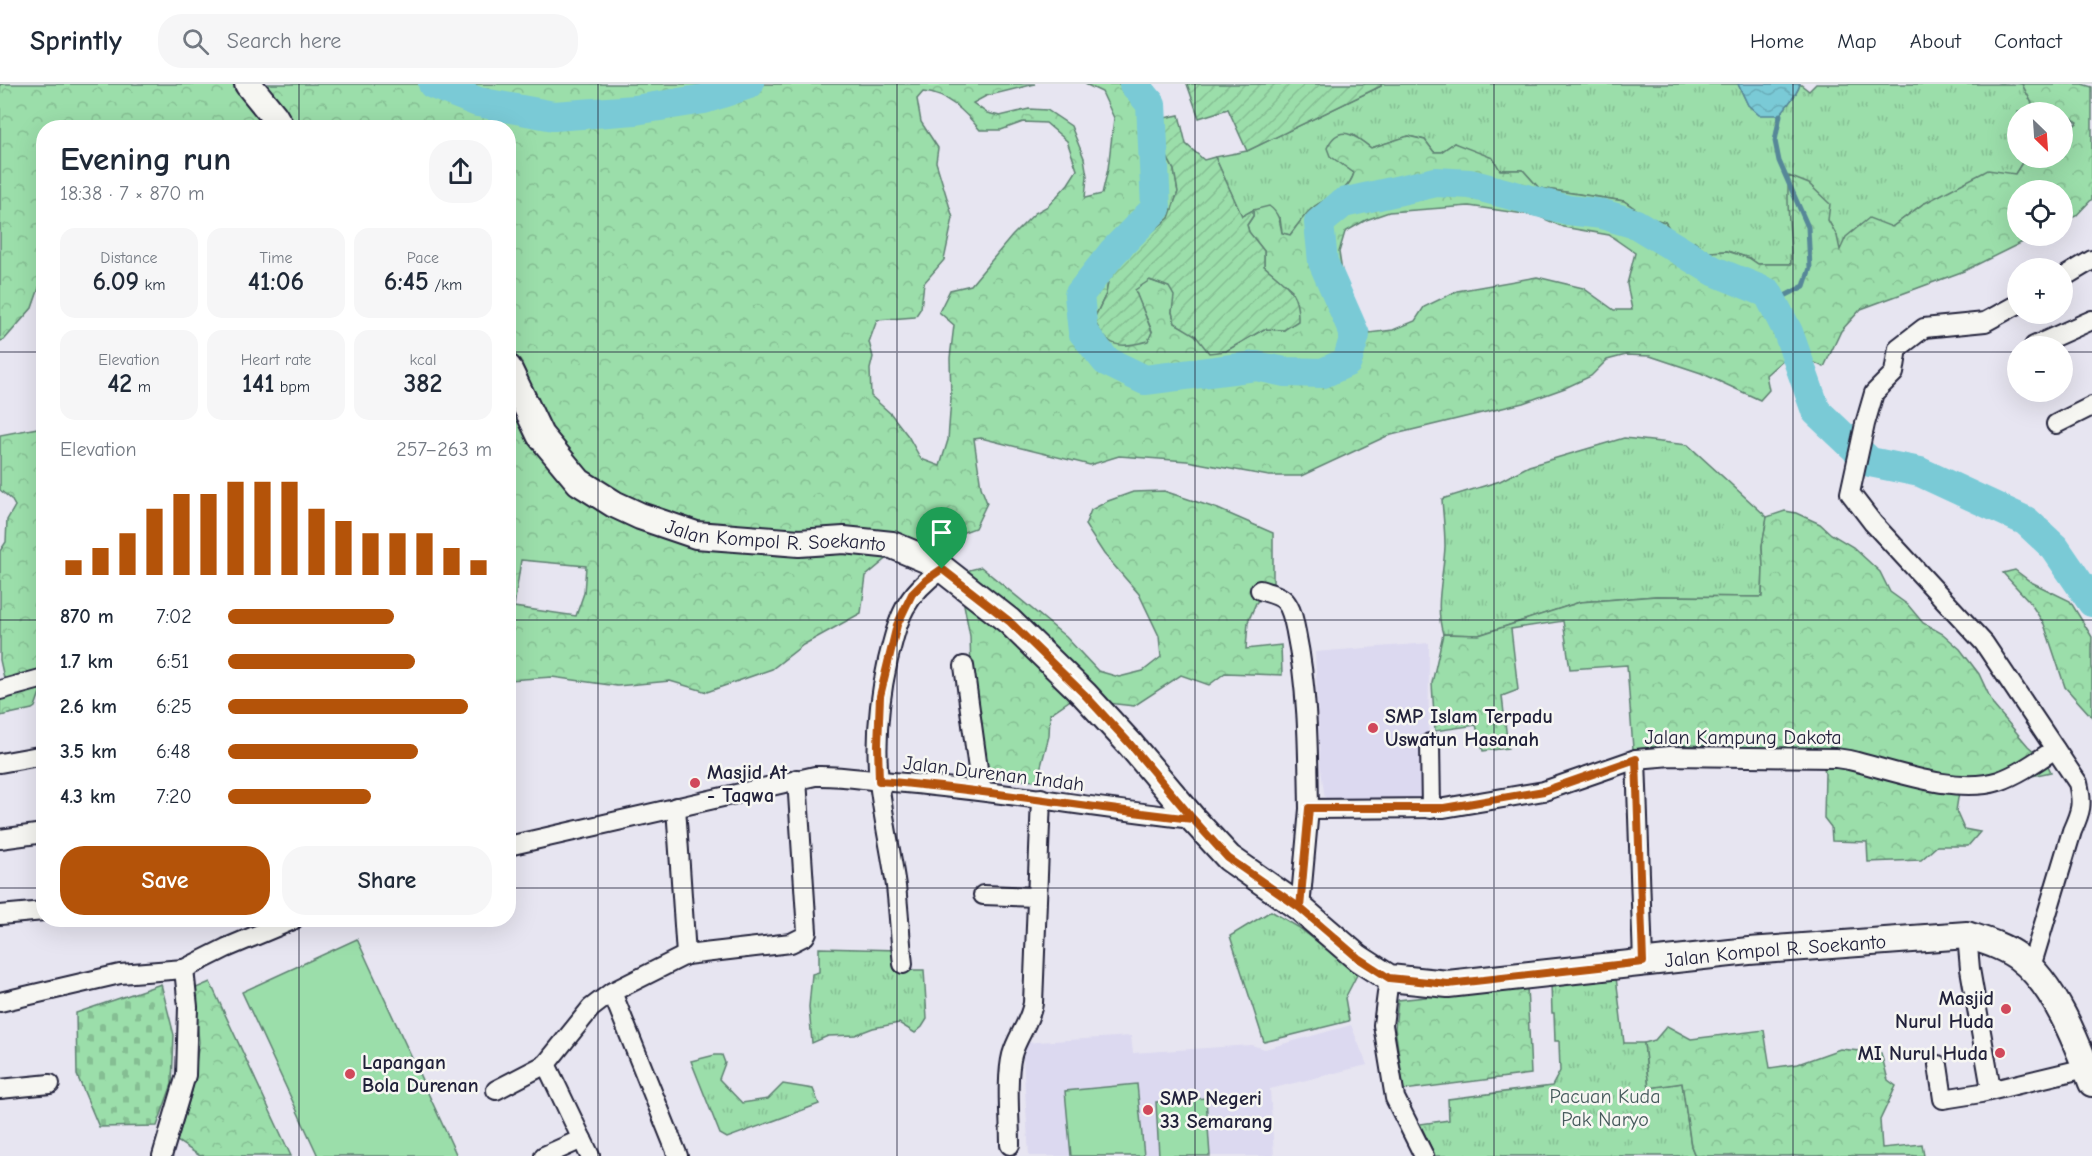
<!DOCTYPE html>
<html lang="en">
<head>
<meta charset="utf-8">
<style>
	:root { --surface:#fff; --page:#f6f6f7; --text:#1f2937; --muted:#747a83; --line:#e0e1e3; --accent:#b45309 }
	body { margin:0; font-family:"Comic Neue",sans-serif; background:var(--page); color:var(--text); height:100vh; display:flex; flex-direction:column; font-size:22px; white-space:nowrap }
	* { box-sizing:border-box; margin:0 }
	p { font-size:20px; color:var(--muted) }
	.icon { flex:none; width:33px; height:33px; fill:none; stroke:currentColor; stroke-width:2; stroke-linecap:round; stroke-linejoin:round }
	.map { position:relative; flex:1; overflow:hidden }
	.sheet { position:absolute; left:36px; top:36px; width:480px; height:807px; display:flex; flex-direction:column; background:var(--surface); border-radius:24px; box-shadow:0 6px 24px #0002 }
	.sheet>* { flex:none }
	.needle { width:39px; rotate:155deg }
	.buttons { position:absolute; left:2007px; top:18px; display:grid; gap:12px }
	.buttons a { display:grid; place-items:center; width:66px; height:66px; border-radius:50%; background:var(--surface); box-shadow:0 6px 24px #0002; font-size:30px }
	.pin { position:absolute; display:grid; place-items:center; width:51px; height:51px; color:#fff; margin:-62px -26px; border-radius:50% 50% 50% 0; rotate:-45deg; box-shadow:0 0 6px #0007 }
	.pin .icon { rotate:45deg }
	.round { display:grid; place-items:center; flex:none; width:63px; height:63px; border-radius:24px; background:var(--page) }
	.head { display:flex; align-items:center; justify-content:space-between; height:102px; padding:0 24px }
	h1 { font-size:33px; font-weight:700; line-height:45px }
	.figures { display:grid; grid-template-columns:repeat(3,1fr); gap:9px; height:102px; padding:6px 24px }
	.figures div { display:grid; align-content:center; border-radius:15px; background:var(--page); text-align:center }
	.figures b { font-size:26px; font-weight:700 }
	.figures small { font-size:16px; font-weight:400 }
	.figures p { font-size:16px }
	.chart { height:168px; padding:12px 24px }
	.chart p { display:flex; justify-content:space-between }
	.chart svg { width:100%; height:108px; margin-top:6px; stroke:var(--accent); stroke-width:6 }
	.cta { display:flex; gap:12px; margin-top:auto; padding:12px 24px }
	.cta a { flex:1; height:69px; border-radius:24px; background:var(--accent); color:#fff; font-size:24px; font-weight:700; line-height:69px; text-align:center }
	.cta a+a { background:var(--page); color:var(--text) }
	ul { padding:0 24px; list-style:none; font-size:20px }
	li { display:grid; grid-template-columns:96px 72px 1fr; align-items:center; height:45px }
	li i { height:15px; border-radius:8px; background:var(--accent) }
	header { display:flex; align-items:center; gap:36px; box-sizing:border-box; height:84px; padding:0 30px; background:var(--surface); border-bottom:2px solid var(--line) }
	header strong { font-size:28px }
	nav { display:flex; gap:33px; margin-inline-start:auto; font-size:21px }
	.search { width:420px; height:54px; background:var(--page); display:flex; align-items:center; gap:15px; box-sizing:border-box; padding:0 21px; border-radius:24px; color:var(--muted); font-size:22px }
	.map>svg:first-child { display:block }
	.built { fill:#dcd9f0 }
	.grass { fill:url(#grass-tufts); stroke:#5e8072; stroke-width:1.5 }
	.forest { fill:url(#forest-crowns); stroke:#5e8072; stroke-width:1.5; fill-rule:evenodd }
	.cemetery { fill:url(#cemetery-stones); stroke:#5e8072; stroke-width:1.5 }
	.garden { fill:url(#garden-furrows); stroke:#5e8072; stroke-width:1.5 }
	.pitch { fill:#9bdeaa; stroke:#5e8072; stroke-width:1.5 }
	.water { fill:url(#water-waves); stroke:#578798; stroke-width:1.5 }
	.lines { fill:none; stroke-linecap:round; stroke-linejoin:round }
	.stream { stroke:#578798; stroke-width:5 }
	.river { stroke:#7acad6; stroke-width:30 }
	.minor-casing { stroke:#22223b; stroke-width:22 }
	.secondary-casing { stroke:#22223b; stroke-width:30 }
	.minor { stroke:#f6f6f2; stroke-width:18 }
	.secondary { stroke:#f6f6f2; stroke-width:26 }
	.route-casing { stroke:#fff; stroke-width:12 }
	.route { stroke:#b45309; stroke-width:8 }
	.grid { fill:none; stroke:#22223b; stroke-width:1.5; stroke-opacity:0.55 }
	.poi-dot { fill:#d1495b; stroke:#f6f6f2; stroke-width:2 }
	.labels { text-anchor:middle; stroke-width:5; stroke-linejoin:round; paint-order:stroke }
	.street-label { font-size:20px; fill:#22223b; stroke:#f6f6f2 }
	.poi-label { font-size:20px; font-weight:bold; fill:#22223b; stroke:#f6f6f2; text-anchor:start }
	.park-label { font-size:20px; fill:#465a5c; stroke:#f6f6f2 }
</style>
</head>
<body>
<header>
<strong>Sprintly</strong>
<div class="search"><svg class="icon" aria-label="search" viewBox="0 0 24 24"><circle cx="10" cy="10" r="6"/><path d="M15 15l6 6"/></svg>Search here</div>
<nav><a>Home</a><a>Map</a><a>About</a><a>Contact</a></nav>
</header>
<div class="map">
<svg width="2092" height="1072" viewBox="0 0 2092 1072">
	<defs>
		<pattern id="grass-tufts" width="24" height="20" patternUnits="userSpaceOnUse" patternTransform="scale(1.5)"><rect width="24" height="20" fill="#9bdeaa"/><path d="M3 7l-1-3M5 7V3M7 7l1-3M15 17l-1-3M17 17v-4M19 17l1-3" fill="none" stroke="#85be93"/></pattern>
		<pattern id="forest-crowns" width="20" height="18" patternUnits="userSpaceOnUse" patternTransform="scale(1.5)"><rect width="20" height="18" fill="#9bdeaa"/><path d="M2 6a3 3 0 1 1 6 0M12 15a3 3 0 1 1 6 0" fill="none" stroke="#85be93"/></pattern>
		<pattern id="cemetery-stones" width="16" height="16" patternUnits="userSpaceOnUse" patternTransform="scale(1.5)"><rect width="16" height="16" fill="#9bdeaa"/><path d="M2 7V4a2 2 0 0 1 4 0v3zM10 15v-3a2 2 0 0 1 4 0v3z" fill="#85be93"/></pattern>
		<pattern id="garden-furrows" width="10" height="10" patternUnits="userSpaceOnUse" patternTransform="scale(1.5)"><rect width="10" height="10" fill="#9bdeaa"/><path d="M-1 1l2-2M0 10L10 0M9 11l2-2" fill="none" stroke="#85be93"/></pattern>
		<pattern id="water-waves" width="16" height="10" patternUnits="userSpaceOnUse" patternTransform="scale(1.5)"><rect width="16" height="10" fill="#7acad6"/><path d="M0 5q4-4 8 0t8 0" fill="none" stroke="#69adb9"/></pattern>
	</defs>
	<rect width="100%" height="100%" fill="#e7e5f1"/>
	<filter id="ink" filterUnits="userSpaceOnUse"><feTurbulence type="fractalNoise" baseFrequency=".0167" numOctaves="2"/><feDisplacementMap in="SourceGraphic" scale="12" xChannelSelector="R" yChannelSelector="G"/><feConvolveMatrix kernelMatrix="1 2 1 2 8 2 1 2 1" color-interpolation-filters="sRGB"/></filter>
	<g filter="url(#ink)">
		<!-- built -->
		<g class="built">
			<polygon points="1429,559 1428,720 1325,715 1320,679 1315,568"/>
			<polygon points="1351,941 1367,981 1270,1005 1274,1072 1029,1072 1022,959 1131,952 1133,969 1251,961 1265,965"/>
		</g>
		<!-- grass -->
		<g class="grass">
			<path d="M1381,0H1738L1748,21L1780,31C1787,20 1797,12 1800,0L1809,7L1816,0H2022L2034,23L2058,28H2018V74H2025L2015,90L1923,120L1892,143L1839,167L1837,152L1828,136L1790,134L1792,155L1791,180H1758L1749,174L1727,167L1709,168L1694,158L1678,157L1665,138L1649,134L1624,117L1539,104L1523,86H1500L1454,59L1441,68H1434L1425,56L1409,52L1371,64L1352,50L1330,71L1354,89C1348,109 1331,111 1315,122C1305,129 1297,142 1290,151L1282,149L1280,134L1253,126L1242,133L1215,73L1247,67L1381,2Z"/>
			<path d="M1624,354L1688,361L1767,433L1762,462L1763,483L1762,513L1656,512L1580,518L1479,551L1443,550C1434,521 1444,491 1445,462C1445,446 1443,431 1442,415L1500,397L1529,382Z"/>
			<polygon points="1271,827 1298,843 1358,889 1345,914 1349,937 1264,958 1230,852"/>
			<polygon points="819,864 898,866 900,886 924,886 927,935 922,943 915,949 899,939 873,944 855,951 828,952 812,959 809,923 812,890 819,888"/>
			<polygon points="1616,893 1624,959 1644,959 1649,1004 1682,999 1691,1062 1695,1072 1435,1072 1420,1040 1449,1036 1448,1015 1552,1002 1560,987 1559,957 1555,957 1554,929 1552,929 1551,900"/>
			<polygon points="715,971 722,971 725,979 719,995 742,1019 768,1015 783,1000 813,1005 819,1020 727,1054 720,1050 691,977"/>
		</g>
		<!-- forest -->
		<g class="forest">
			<path d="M0,0H1035L986,12L973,19L987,29L1000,32L1029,25L1047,26L1071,42L1084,74L1087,92L1085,114L1102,110L1108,85L1114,34L1102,8L1085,0H1143L1155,14L1164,34L1163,65L1174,86L1178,108L1169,135L1111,181L1106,210L1094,235L1152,247L1134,205L1149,196L1169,203L1175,212L1172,228L1175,239L1226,267L1264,245L1284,246L1292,206L1264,182V167L1249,148L1247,141L1253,132V126L1269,122C1279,129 1280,138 1282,149L1290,151C1297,142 1305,129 1315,122C1331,111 1348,109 1354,89L1330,72L1327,64C1339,38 1356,52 1371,64L1408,52L1425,56L1434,68H1441L1454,59L1493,74L1500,86H1523L1539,104L1624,117L1649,134L1665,138L1678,157L1694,158L1709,168L1727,167L1749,174L1758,180H1791C1792,150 1785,121 1789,92L1809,100L1830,120L1828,136L1837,152L1840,166L1846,153L1869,134L1892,143L1923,120L1988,86L2015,90L2025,74H2062L2063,52L2078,38L2062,28L2034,23L2022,0H2082L2092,3V115L2076,132L2063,138L2062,106H2018V152H2035L1964,187L1861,225L1841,247L1824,283L1808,276L1803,258L1766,291L1769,306L1760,316L1701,289L1650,272L1626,271L1607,276L1591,292L1565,304L1523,319L1387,352L1301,392H1269L1187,377L1119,372L1090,381L981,354L974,355L981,403L987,419L975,444L937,458L890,472L866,492L861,529L803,561L772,585L707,608L670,597L617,602L552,593L509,596L508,44H44L43,200L40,201L32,224L4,256L0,257ZM923,8C948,10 965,28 980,46H1001L1023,38L1046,39L1067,57L1077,86L1068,100L1048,122L1035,129L1012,152L971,201L950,206L939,228L954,241L950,274L951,315L948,356L940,382L921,375L908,352L891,330L871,312L870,285L873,273L869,258L877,236L915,233L921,224L924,199L944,176L953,134L936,78L938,64L921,38L917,15ZM1469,122L1538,132L1563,143L1609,151L1635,169L1627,200L1632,226H1614L1583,204L1537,193L1457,207L1424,223L1415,237L1393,246L1369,249L1352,226L1343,194L1339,168L1345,148L1366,136L1389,128ZM521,476L586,482L584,509L576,532L514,523Z"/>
			<polygon points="43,343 43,600 35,623 32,625 0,632 0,602 4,594 0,576 0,467 6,458 7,436 15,422 11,415 0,406 0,351"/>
			<polygon points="1164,407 1218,425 1273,449 1273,502 1256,519 1248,538 1246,565 1281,561 1282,591 1225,589 1209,601 1181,591 1134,622 1072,615 1050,630 1049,652 1037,697 983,694 971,586 970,552 958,489 981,483 1066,553 1098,587 1119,593 1143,587 1161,573 1159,552 1139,510 1104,470 1085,441 1091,426 1108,417 1133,408"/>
			<polygon points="1785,427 1796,429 1820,440 1831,450 1853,463 1880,488 1890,508 1908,521 1923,539 1943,550 1960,565 1979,590 1994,622 2028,662 2046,678 2051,688 2032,692 2000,690 1959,708 1956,727 1964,745 1980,748 1968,762 1937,762 1921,776 1868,778 1867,758 1832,757 1831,743 1824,734 1825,690 1822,669 1690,661 1633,665 1627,581 1570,585 1563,537 1511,545 1518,606 1502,612 1508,664 1483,667 1476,641 1435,647 1432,599 1443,550 1479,551 1580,518 1656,512 1762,513 1763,483 1762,462 1767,433"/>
			<polygon points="2015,486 2031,498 2070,517 2092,553 2092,633 2065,603 2044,540 2029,517 2003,489"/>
			<polygon points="210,898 291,1072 200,1072 177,1057 192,1007 199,958 194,905"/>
			<polygon points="1527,902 1531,990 1404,1006 1395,944 1398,916"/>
			<polygon points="1667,942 1691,955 1764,946 1770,984 1798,980 1840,965 1881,969 1888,996 1896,1002 1880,1036 1882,1064 1922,1060 1924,1072 1695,1072 1691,1062 1682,999 1649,1004 1644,959 1655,956"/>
		</g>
		<!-- cemetery -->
		<polygon class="cemetery" points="161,900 174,951 172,1000 157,1042 99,1043 77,991 76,929"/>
		<!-- garden -->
		<g class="garden">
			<polygon points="1187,0 1381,0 1381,2 1247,67 1228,25 1199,34"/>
			<path d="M1179,31L1186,60L1204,76L1215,73L1242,132L1253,126V132L1247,141L1249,148L1264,167V182C1286,201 1299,206 1298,237L1284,246L1264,245L1226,267L1209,269L1195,251L1175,239L1172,228L1174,212L1169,203L1150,196L1135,206L1152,248L1148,257C1120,265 1106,264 1094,235L1106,210L1111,181L1169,134L1178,108L1174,86L1163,65L1164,34Z"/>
		</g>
		<!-- pitch -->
		<g class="pitch">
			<polygon points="357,855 457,1072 318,1072 242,908"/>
			<polygon points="1137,1000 1144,1072 1071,1072 1065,1007"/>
			<polygon points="1206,1014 1210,1072 1159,1072 1156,1018"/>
		</g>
		<!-- water -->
		<path class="water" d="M1738,0H1800C1797,12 1787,20 1780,31H1759L1748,21Z"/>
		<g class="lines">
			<!-- stream -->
			<polyline class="stream" points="1773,218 1804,202 1810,184 1808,143 1779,77 1775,57 1780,31"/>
			<!-- river -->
			<g class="river">
				<polyline points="433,0 478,18 554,32 635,26 704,15 749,0"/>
				<polyline points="1134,0 1151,20 1156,124 1113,168 1079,211 1083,248 1106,277 1145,296 1256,282 1285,288 1323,289 1347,278 1355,251 1323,178 1319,139 1343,119 1436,98 1470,100 1568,126 1602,130 1636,140 1714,187 1768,209 1788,248 1816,327 1870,378 1920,388 2026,437 2055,464 2092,518"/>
			</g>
			<defs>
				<g id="minor">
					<polyline points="2062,194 2092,176"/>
					<path d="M2018,220L1985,238L1924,244L1898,264L1894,289L1874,309L1865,340L1850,409L1873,439L1984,559L2078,699C2083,720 2081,727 2072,747L2031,883"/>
					<polyline points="2034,262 2092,236"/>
					<polyline points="2056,340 2092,322"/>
					<path d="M1260,506C1268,509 1280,511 1285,517C1292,525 1294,538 1296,548C1308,606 1308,665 1309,725"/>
					<polyline points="964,582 981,707"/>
					<polyline points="0,606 44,594"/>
					<polyline points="1430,659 1431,725"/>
					<polyline points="1636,675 1643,878"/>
					<polyline points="0,679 44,671"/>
					<polyline points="676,723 686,871"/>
					<polyline points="0,755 44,749"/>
					<path d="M508,762L815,692C841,691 866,696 893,698C993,706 1092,724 1193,735"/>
					<polyline points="983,811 1037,813"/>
					<path d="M1300,824L1309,725L1444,724L1544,707L1636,675L1671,672L1836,674L1849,676C1892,686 1955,711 1999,697C2019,690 2037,677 2055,665"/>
					<polyline points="0,831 44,827"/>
					<polyline points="1967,851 1970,885 1991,1005"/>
					<path d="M903,880C900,854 899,828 896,802C891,767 883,733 879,698C875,657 879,616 888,576C899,532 904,512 942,485"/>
					<polyline points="184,885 226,864 293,836"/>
					<polyline points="1389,894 1383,941 1395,1014 1424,1072"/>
					<polyline points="612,908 678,1072"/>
					<polyline points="0,918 120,890 184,885"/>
					<polyline points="546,980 590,1072"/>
					<polyline points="1938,981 1943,1015 1981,1009 2086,984"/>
					<polyline points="0,1005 50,1000"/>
					<polyline points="496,1006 546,980 591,924 612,908 686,871 791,859 805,852 807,848 797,695"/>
					<path d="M1010,1061C1010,1036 1006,995 1012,971C1017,952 1030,939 1033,919L1041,714"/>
					<polyline points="162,1072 186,991 188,923 184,885"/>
					<polyline points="544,1072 582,1055"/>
				</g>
				<g id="secondary">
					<polyline points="248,0 274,32 281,44"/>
					<path id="s1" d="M508,284L540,351L579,398L614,420L640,432L696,451L799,459L844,456L892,461L935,479L1009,537L1084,610L1130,660L1193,735L1229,774L1300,824L1358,874L1389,894L1448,900L1749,867L1967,851C1985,857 2003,862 2018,873C2054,899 2077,959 2092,999"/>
				</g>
			</defs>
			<!-- minor casing -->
			<use href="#minor" class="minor-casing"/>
			<!-- secondary casing -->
			<use href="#secondary" class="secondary-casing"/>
			<!-- minor -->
			<use href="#minor" class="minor"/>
			<!-- secondary -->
			<use href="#secondary" class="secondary"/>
		</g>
	</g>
	<g class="lines" filter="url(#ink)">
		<defs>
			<path id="route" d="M942,485L1009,537L1084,610L1130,660L1193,735L1228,774L1300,824L1358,874L1389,894L1448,900L1643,878L1636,675L1544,707L1444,724H1309L1300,824L1228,774L1193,735C1088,724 984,705 879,697L878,661L880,612L897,541L912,510L926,496L942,485"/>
		</defs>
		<!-- route casing -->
		<use href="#route" class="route-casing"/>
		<!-- route -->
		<use href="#route" class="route"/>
	</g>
	<!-- grid -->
	<path class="grid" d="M299,0V44M598,0V1072M897,0V1072M1195,0V1072M1494,0V1072M1793,0V1072M0,268H44M508,268H2018M2062,268H2092M0,536H44M508,536H2092M0,804H44M508,804H2092M299,836V1072"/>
	<!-- markers -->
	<g class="poi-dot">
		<circle cx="1373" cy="644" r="6"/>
		<circle cx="695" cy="699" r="6"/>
		<circle cx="2006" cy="925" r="6"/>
		<circle cx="2000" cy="969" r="6"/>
		<circle cx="350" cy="990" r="6"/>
		<circle cx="1148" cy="1026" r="6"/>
	</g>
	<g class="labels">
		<!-- street labels -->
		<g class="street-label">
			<text dy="7" stroke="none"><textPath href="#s1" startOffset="344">Jalan Kompol R. Soekanto</textPath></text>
			<text x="1743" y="660">Jalan Kampung Dakota</text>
			<text transform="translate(994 689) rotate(7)" y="7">Jalan Durenan Indah</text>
			<text dy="7" stroke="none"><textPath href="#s1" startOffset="1514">Jalan Kompol R. Soekanto</textPath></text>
		</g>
		<!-- poi labels -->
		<g class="poi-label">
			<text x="1385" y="639">SMP Islam Terpadu<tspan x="1385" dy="23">Uswatun Hasanah</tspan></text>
			<text x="707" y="695">Masjid At<tspan x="707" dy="23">- Taqwa</tspan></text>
			<text x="1994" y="921" text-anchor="end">Masjid<tspan x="1994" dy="23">Nurul Huda</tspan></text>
			<text x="1988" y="976" text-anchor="end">MI Nurul Huda</text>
			<text x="362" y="985">Lapangan<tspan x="362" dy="23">Bola Durenan</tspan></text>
			<text x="1160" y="1021">SMP Negeri<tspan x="1160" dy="23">33 Semarang</tspan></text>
		</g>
		<!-- park labels -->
		<g class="park-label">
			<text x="1605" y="1019">Pacuan Kuda<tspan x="1605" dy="23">Pak Naryo</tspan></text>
		</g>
	</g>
</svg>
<div class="buttons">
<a><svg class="needle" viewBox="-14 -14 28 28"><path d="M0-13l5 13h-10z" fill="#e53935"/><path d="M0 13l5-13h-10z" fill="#747a83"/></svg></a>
<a><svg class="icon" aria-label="locate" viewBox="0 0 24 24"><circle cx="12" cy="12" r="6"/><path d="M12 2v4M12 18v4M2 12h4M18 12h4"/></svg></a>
<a>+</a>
<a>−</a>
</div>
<div class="pin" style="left:942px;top:485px;background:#1e9e55"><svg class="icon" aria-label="arrive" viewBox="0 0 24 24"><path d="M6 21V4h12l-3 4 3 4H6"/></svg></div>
<section class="sheet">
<div class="head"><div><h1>Evening run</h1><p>18:38 · 7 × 870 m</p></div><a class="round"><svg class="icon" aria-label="share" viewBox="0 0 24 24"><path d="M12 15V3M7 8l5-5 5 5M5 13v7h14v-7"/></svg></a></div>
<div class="figures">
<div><p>Distance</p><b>6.09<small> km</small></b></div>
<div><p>Time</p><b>41:06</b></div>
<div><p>Pace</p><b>6:45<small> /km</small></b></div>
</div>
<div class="figures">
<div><p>Elevation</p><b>42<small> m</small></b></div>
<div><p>Heart rate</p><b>141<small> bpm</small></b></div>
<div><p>kcal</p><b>382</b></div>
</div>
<div class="chart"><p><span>Elevation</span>257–263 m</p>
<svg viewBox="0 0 160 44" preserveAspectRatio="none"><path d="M5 44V38M15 44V33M25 44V27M35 44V17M45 44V11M55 44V11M65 44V6M75 44V6M85 44V6M95 44V17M105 44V22M115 44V27M125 44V27M135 44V27M145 44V33M155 44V38"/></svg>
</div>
<ul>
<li><b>870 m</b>7:02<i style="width:63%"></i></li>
<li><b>1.7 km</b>6:51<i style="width:71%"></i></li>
<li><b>2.6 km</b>6:25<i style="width:91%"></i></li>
<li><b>3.5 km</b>6:48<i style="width:72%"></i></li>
<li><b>4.3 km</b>7:20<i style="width:54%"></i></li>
</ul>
<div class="cta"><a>Save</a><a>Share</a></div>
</section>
</div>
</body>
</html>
